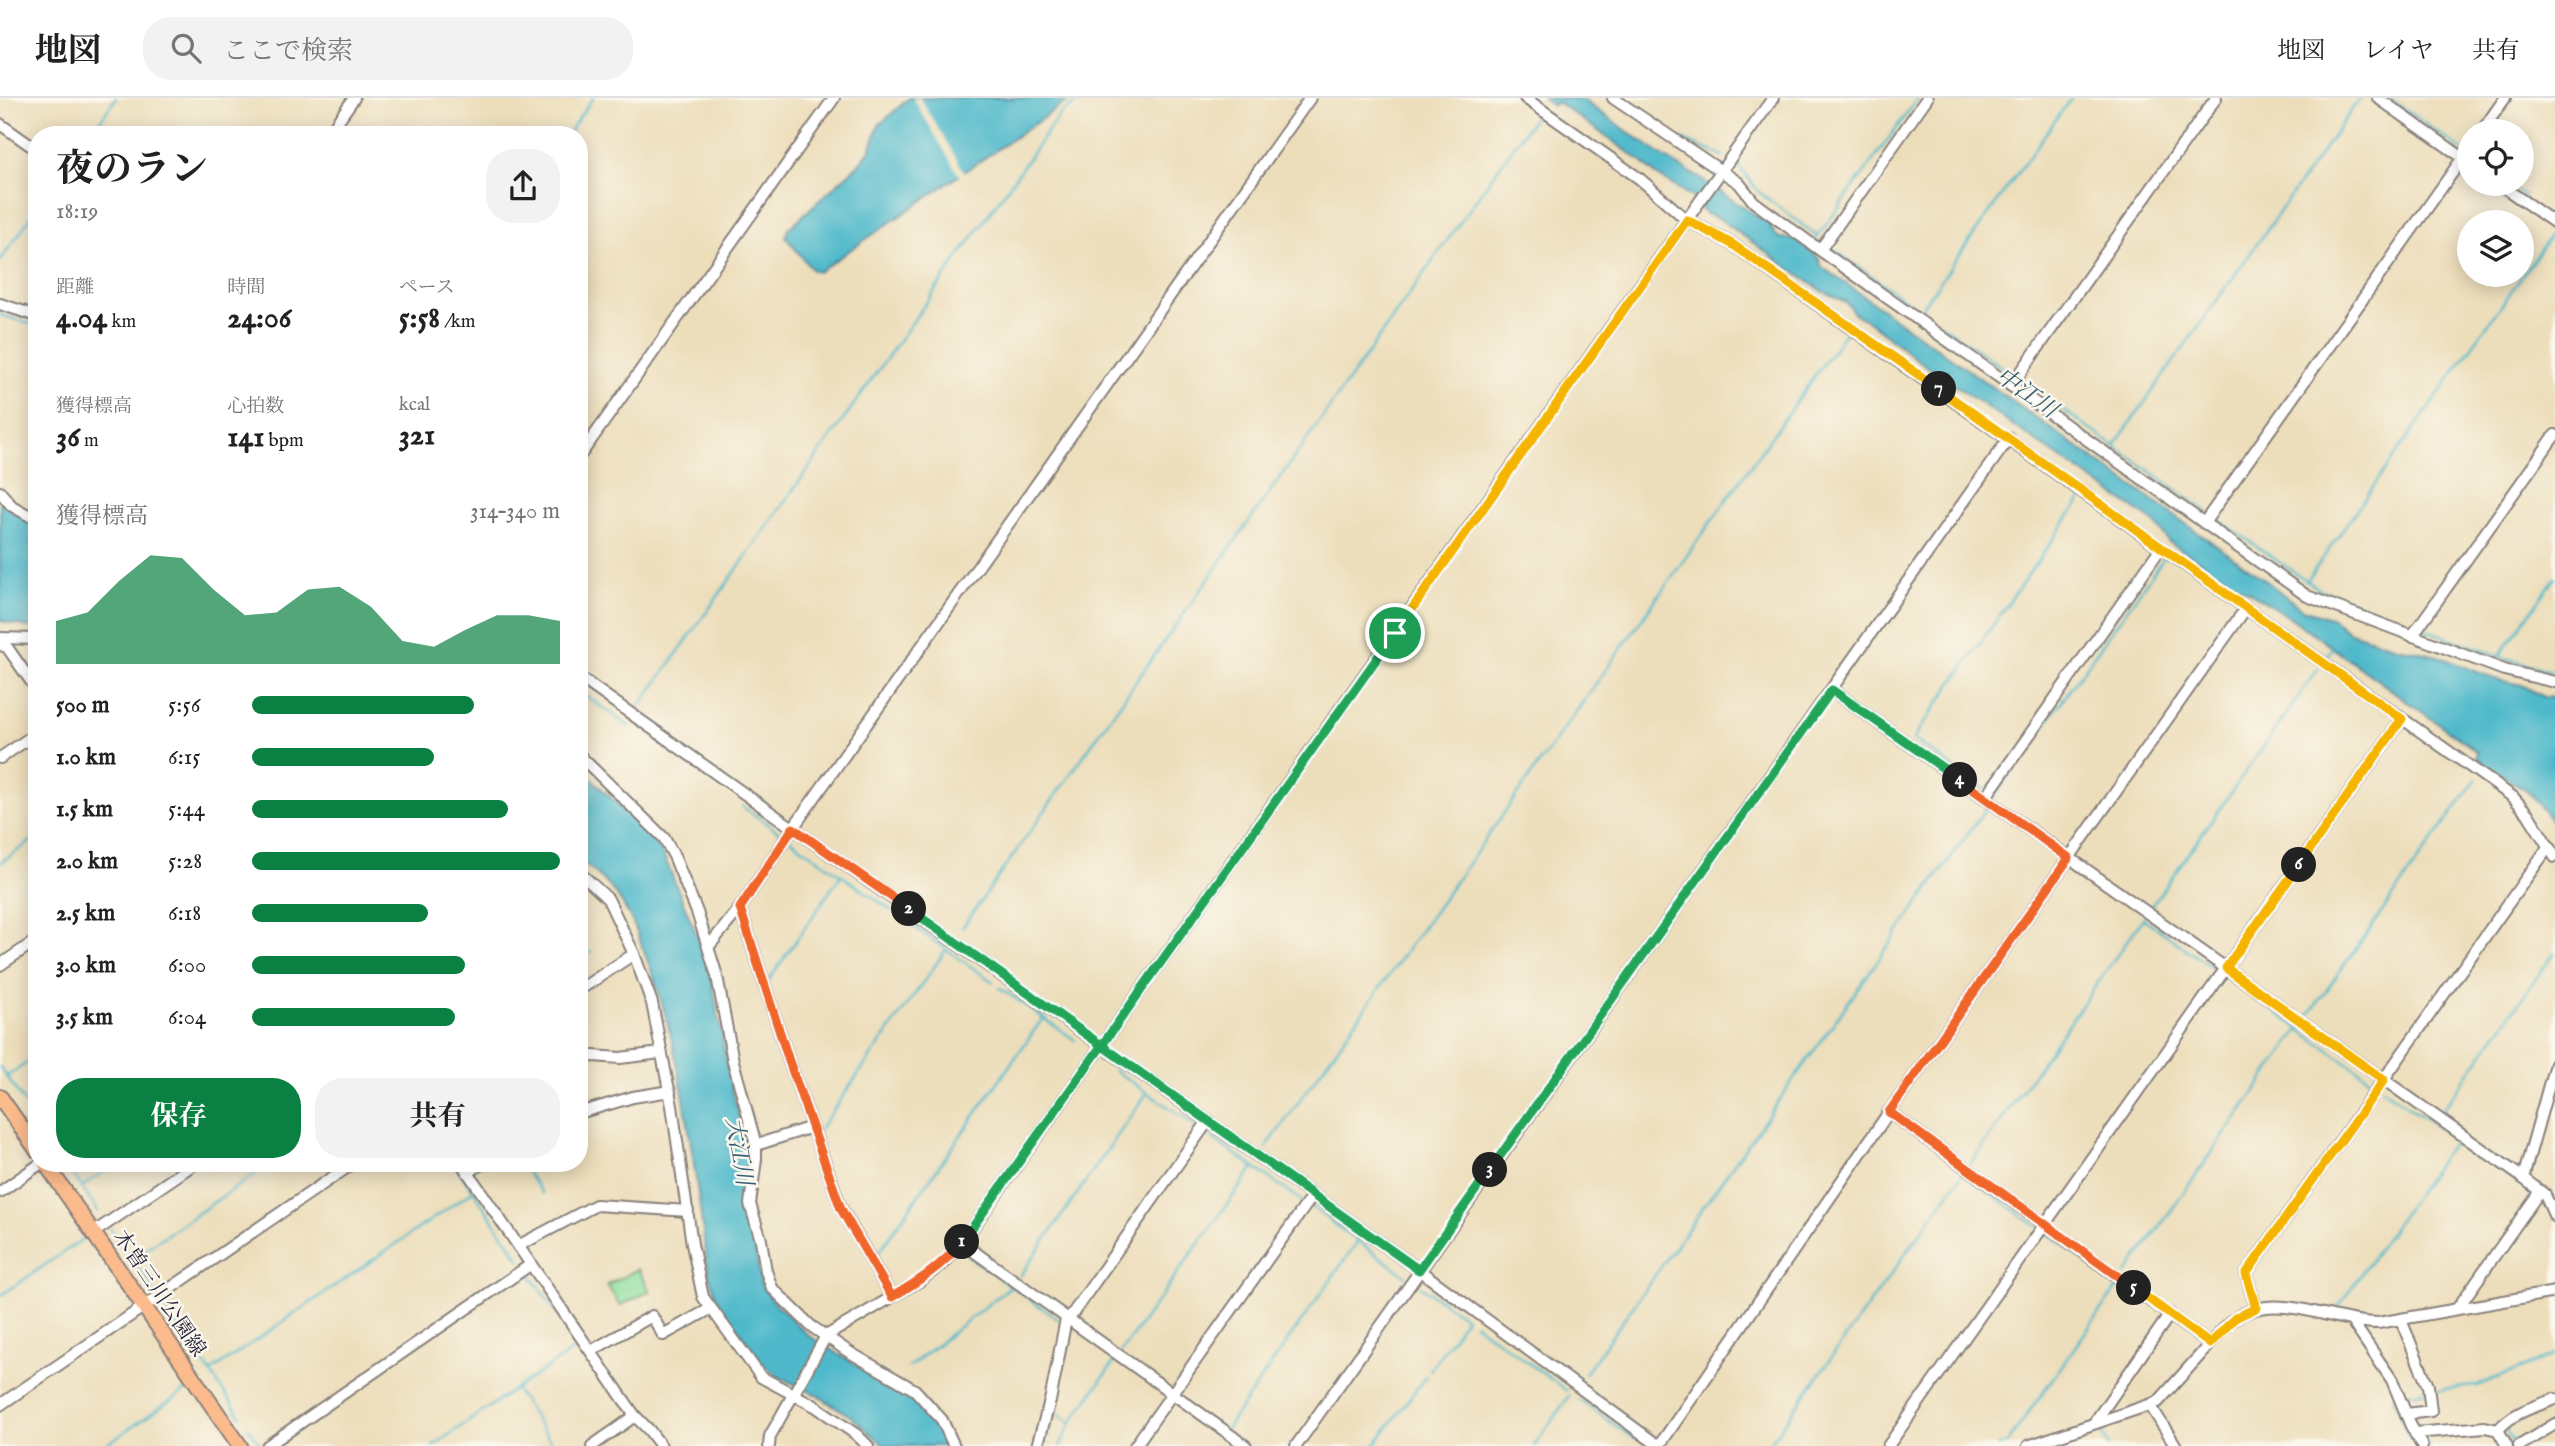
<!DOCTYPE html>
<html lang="ja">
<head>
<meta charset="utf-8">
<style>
	:root { --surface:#fff; --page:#f2f2f2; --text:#222; --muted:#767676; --line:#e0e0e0; --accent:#0b8043 }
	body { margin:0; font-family:"IM FELL English","Noto Serif JP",serif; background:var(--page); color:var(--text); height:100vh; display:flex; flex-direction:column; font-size:26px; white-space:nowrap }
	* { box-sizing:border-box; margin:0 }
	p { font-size:23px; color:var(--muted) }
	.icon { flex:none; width:38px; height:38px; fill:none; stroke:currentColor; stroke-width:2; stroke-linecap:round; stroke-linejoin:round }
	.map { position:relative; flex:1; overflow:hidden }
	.sheet { position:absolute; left:28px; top:28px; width:560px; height:1046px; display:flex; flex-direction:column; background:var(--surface); border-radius:28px; box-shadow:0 4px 18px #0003 }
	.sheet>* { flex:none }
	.tools { position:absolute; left:2457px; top:21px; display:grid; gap:14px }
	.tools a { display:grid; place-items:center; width:77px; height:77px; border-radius:50%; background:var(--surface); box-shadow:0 4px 18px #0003; font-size:35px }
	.pin { position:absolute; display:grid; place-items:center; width:60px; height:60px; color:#fff; margin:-30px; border:4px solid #fff; border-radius:50%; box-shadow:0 2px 7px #0007 }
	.km { position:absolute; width:35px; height:35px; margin:-18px; border-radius:50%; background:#222; color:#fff; font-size:19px; line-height:35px; text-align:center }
	.round { display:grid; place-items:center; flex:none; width:74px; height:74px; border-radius:28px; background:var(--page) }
	.headline { display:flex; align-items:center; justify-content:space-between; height:119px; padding:0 28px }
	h1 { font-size:38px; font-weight:700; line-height:52px }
	.stats { display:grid; grid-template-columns:repeat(3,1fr); gap:10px; height:119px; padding:7px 28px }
	.stats div { display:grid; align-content:center }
	.stats b { font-size:30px; font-weight:700 }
	.stats small { font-size:19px; font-weight:400 }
	.stats p { font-size:19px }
	.chart { height:196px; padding:14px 28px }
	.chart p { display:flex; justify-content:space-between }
	.chart svg { width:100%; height:126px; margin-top:7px; fill:var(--accent); opacity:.7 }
	.cta { display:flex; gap:14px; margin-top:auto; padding:14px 28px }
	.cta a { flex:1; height:80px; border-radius:28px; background:var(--accent); color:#fff; font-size:28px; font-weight:700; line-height:80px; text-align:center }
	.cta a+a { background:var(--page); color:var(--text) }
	ul { padding:0 28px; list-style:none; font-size:23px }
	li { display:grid; grid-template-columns:112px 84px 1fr; align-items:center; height:52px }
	li i { height:18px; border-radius:9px; background:var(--accent) }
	header { display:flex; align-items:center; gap:42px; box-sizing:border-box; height:98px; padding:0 35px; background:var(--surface); border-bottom:2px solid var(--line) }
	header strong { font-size:33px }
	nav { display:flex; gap:38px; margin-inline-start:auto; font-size:24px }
	.search { width:490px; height:63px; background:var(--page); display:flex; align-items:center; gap:18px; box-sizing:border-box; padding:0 24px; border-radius:28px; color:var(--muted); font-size:26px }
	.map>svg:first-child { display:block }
	.green { fill:#90df9e; stroke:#59806c; stroke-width:2 }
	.water { fill:#4fb9cb; stroke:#386e83; stroke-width:2 }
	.pier { fill:#eddebb }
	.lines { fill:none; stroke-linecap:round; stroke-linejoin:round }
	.stream { stroke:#4fb9cb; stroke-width:2.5 }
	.minor-casing { stroke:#88807b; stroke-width:14 }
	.major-casing { stroke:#88807b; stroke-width:18 }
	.minor { stroke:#fff; stroke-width:10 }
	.major { stroke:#fbbb8c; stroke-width:14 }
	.split-1-casing { stroke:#fff; stroke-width:14 }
	.split-2-casing { stroke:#fff; stroke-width:14 }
	.split-3-casing { stroke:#fff; stroke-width:14 }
	.split-4-casing { stroke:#fff; stroke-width:14 }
	.split-5-casing { stroke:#fff; stroke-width:14 }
	.split-6-casing { stroke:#fff; stroke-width:14 }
	.split-7-casing { stroke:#fff; stroke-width:14 }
	.split-8-casing { stroke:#fff; stroke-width:14 }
	.split-1 { stroke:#22a559; stroke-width:9 }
	.split-2 { stroke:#f0652b; stroke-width:9 }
	.split-3 { stroke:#22a559; stroke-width:9 }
	.split-4 { stroke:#22a559; stroke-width:9 }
	.split-5 { stroke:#f0652b; stroke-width:9 }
	.split-6 { stroke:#f5b400; stroke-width:9 }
	.split-7 { stroke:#f5b400; stroke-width:9 }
	.split-8 { stroke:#f5b400; stroke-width:9 }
	.labels { text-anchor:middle; stroke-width:5; stroke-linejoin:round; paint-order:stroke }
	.street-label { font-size:21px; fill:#22223b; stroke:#fbf7ec }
	.water-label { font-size:23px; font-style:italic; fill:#345e75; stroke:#fbf7ec }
</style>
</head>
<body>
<header>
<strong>地図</strong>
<div class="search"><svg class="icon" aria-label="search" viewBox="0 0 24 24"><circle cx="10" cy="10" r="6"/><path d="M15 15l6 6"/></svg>ここで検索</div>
<nav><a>地図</a><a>レイヤ</a><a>共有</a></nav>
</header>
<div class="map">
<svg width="2555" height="1348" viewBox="0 0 2555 1348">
	<rect width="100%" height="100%" fill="#fbf7ec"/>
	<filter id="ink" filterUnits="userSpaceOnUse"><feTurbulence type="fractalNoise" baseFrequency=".0143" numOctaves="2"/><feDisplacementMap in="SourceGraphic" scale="14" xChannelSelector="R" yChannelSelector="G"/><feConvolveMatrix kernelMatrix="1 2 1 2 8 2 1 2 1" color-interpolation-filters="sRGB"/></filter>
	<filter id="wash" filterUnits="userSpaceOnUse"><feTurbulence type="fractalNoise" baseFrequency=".00686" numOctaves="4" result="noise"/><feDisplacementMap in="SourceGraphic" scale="28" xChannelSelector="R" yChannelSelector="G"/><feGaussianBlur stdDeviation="1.57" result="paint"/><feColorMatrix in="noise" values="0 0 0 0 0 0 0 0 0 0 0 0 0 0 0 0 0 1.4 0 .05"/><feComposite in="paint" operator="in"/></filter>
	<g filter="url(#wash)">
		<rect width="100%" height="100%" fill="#eddebb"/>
		<!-- green -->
		<polygon class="green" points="638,1171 650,1193 620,1208 607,1187"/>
		<!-- water -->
		<g class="water">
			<polygon points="909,0 1072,0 818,174 812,172 786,139 788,131 857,68 870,52 879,27"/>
			<path d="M1543,0H1580L1664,59L1701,81L1770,127C1779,148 1783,136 1798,142C1806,145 1814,156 1820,162L1821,168L2261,479L2302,511L2333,521L2348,533L2393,548L2438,558L2495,581L2522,587L2544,599L2555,600V726L2528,694L2476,660L2478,654L2291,520L2169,444L2155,425L1915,260L1871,225L1854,215L1846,204L1820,192L1718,120L1705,116L1692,99L1656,77L1641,63L1557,4L1553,8Z"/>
			<polygon points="0,404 37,429 37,531 0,523"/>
			<path d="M579,669L650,737L663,756L701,847L711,877L731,988L745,1037L748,1053L747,1077L741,1104L754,1141L761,1186L771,1201L809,1238L913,1301L932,1322L946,1348H885L852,1319L815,1296L777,1278L765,1268L718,1204L709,1178C694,1073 684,949 643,851C638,838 634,824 626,812C615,792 598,775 579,762Z"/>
		</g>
		<!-- pier -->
		<polygon class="pier" points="913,0 920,0 965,75 960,79"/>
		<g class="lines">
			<!-- stream -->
			<g class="stream">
				<polyline points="2389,0 2462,52"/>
				<polyline points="90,37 116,0"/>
				<polyline points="567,37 593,0"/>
				<polyline points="1681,41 1723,58"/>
				<polyline points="1738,67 1759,94 1818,139"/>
				<polyline points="2508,86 2524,97"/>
				<polyline points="1814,144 1918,0"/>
				<polyline points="1827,147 2013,277"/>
				<polyline points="0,163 37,110"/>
				<polyline points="1920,212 2071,0"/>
				<polyline points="0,217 31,226"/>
				<polyline points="2020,282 2207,413"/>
				<polyline points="2114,348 2360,0"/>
				<polyline points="2214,419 2322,493 2414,527"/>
				<polyline points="2306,484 2555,131"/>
				<polyline points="2421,530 2499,558 2555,574"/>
				<polyline points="2327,557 2333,549"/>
				<polyline points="2499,558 2555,480"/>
				<polyline points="579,593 630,629"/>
				<polyline points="640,608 1060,16 1083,0"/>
				<polyline points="1985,691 1913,641 2082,400"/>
				<polyline points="1993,700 2165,458"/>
				<polyline points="742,708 783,737"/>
				<polyline points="791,742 891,812"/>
				<polyline points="0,765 37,739"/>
				<polyline points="2150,810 2318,571"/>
				<polyline points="897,817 993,884"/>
				<polyline points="2144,821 2218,874"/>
				<polyline points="962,830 1538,14"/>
				<polyline points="579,860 591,854"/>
				<polyline points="2224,878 2376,985"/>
				<polyline points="769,882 841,777"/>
				<polyline points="1000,890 1075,942"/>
				<polyline points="2306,921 2477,680"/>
				<polyline points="0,969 37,1023"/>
				<polyline points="1114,972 1199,1030"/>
				<polyline points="6,979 37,958"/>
				<polyline points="2383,991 2533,1095"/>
				<polyline points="2439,1017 2555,854"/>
				<polyline points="819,1032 946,852"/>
				<polyline points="1205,1035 1302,1103"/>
				<polyline points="1266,1050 1848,231"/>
				<polyline points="1971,1065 2144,819"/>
				<polyline points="66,1066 98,1113"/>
				<polyline points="455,1066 521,1163"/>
				<polyline points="521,1066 543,1096"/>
				<polyline points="1964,1076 2038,1129"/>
				<polyline points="83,1088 115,1066"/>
				<polyline points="1311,1109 1406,1178"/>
				<polyline points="110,1130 154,1193"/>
				<polyline points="2045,1134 2118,1186"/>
				<polyline points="876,1158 1043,920"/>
				<polyline points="968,1158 1058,1221"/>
				<polyline points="131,1161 270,1066"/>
				<polyline points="528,1173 580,1248 515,1291 554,1348"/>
				<polyline points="2126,1176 2301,929"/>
				<polyline points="1020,1178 1147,995"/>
				<polyline points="1420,1188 1466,1220 1430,1272"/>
				<polyline points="0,1198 84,1140"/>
				<polyline points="160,1202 240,1317"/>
				<polyline points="2338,1209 2455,1041"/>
				<polyline points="1474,1225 1567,1293"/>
				<polyline points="1120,1255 1254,1069"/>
				<polyline points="909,1269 1011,1188"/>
				<polyline points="210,1274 473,1093"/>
				<polyline points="1585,1276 1988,707"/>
				<polyline points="2433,1292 2476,1288 2555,1257"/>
				<polyline points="2402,1296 2425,1293"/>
				<polyline points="2393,1299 2406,1333 2411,1341"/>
				<polyline points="1579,1302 1635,1341"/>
				<polyline points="2511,1327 2532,1315"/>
				<polyline points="248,1329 260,1346"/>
				<polyline points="1226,1331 1358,1143"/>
				<polyline points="2506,1331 2513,1346"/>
				<polyline points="2100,1332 2109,1348"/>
				<polyline points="2423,1340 2429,1348"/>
				<polyline points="104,1348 186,1292"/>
				<polyline points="433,1348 515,1291"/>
				<polyline points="1044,1348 1054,1313 1071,1325"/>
				<polyline points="1060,1348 1071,1325 1116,1261"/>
				<polyline points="1374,1348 1426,1278"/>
				<polyline points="1534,1348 1569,1298"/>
				<polyline points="1768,1348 1964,1074"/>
				<polyline points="1998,1348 2007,1345 2121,1184"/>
			</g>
		</g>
	</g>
	<g filter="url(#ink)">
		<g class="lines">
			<defs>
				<g id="minor">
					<polyline points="1525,0 1640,81 1687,122 1732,146 2513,699 2528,716 2555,759"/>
					<polyline points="1613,0 1739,85 1754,104 1820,152 2307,498 2504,572 2555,584"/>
					<polyline points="2378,0 2469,64"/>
					<polyline points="0,26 37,52"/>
					<polyline points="2482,33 2505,0"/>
					<polyline points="328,37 354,0"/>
					<polyline points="2499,86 2555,125"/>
					<polyline points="1820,152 1927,0"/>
					<polyline points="0,206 37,218"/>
					<polyline points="2011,288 2216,0"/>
					<polyline points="579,359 834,0"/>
					<polyline points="0,394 12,408 37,422"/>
					<polyline points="2204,425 2469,51"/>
					<polyline points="2412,538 2555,337"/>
					<polyline points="0,540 37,541"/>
					<polyline points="0,547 7,549 37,592"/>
					<polyline points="579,579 1419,1172 1659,1348"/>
					<polyline points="1832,592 2523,1080 2545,1097 2555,1119"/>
					<polyline points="579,657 664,740 674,758 697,814 717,878 733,963 756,1047 756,1061 750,1106 761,1142 766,1173 772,1190 811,1228 849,1254 915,1292 942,1322 954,1348"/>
					<polyline points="0,660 37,635"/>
					<polyline points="1985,700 2160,451"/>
					<polyline points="579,774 608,801 634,856 652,905 672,1008 692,1146 703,1199 761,1279 815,1308 857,1337 868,1348"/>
					<polyline points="740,810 789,963 841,1110 892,1199"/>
					<polyline points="709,848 740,810 793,730 1310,0"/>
					<polyline points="0,867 37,842"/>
					<polyline points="579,892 634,856"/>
					<polyline points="579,962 593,958 620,960 661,955"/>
					<polyline points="1889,1014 2210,1246"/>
					<polyline points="579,1015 633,999 670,993"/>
					<polyline points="756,1047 812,1029"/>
					<polyline points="462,1066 635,1318 649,1332 661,1348"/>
					<polyline points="468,1075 481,1066"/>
					<polyline points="2523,1080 2555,966"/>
					<polyline points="0,1094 40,1066"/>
					<polyline points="93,1135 194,1066"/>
					<polyline points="962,1145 1246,1348"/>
					<polyline points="518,1148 596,1107 688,1113"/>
					<polyline points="2256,1210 2246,1176 2549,748"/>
					<polyline points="2457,1211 2540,1093"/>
					<polyline points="1068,1222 1208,1023"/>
					<polyline points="2351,1222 2392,1282 2411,1328 2422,1348"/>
					<polyline points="2401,1222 2428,1288 2431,1313 2406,1316"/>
					<polyline points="591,1253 652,1218 663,1237 710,1211"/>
					<polyline points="0,1307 352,1066"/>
					<polyline points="2150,1307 2176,1348"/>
					<polyline points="2094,1325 2170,1216"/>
					<path d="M2498,1332C2513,1314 2534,1309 2555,1301"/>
					<polyline points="2415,1335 2485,1329 2498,1332 2507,1348"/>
					<polyline points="267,1348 530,1167"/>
					<polyline points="592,1348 635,1318"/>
					<polyline points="769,1348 770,1338 826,1238 921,1182 945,1164 971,1132 1773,0"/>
					<polyline points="1037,1348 1050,1303 1066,1221"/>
					<polyline points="1135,1348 1313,1097"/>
					<polyline points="1296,1348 2009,340"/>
					<polyline points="1659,1348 1889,1014 2246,510"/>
					<polyline points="1888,1348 2402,621"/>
					<path d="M2028,1348L2158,1304L2226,1228C2270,1186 2326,1225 2378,1225L2555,1194"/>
					<polyline points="2519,1348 2555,1326"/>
				</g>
				<g id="major">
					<polyline points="0,999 37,1052"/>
					<polyline points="46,1066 240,1348"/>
				</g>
			</defs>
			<!-- minor casing -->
			<use href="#minor" class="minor-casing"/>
			<!-- major casing -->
			<use href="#major" class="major-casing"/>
			<!-- minor -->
			<use href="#minor" class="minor"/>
			<!-- major -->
			<use href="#major" class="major"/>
		</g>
	</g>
	<g class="lines" filter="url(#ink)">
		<defs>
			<polyline id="split-1" points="962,1144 1395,535"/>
			<path id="split-2" d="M909,811L793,730L740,810L789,963L841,1111L892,1199C919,1183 942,1168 962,1144"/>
			<polyline id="split-3" points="909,811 1419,1172 1490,1072"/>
			<polyline id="split-4" points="1490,1072 1832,592 1960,682"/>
			<polyline id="split-5" points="1960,682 2069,760 1889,1014 2134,1190"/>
			<polyline id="split-6" points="2134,1190 2210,1246 2235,1220 2256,1210 2246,1176 2384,982 2226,870 2299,767"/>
			<polyline id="split-7" points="1939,291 2402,621 2299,767"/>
			<polyline id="split-8" points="1395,535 1687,122 1732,146 1939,291"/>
		</defs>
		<!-- split-1 casing -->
		<use href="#split-1" class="split-1-casing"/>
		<!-- split-2 casing -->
		<use href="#split-2" class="split-2-casing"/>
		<!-- split-3 casing -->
		<use href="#split-3" class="split-3-casing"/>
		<!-- split-4 casing -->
		<use href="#split-4" class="split-4-casing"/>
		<!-- split-5 casing -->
		<use href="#split-5" class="split-5-casing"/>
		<!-- split-6 casing -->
		<use href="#split-6" class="split-6-casing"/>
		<!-- split-7 casing -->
		<use href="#split-7" class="split-7-casing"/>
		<!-- split-8 casing -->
		<use href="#split-8" class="split-8-casing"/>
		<!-- split-1 -->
		<use href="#split-1" class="split-1"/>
		<!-- split-2 -->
		<use href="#split-2" class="split-2"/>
		<!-- split-3 -->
		<use href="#split-3" class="split-3"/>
		<!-- split-4 -->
		<use href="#split-4" class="split-4"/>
		<!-- split-5 -->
		<use href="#split-5" class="split-5"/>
		<!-- split-6 -->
		<use href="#split-6" class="split-6"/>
		<!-- split-7 -->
		<use href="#split-7" class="split-7"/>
		<!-- split-8 -->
		<use href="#split-8" class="split-8"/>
	</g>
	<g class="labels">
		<!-- street labels -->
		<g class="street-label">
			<text transform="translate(160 1195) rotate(56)" y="7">木曽三川公園線</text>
		</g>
		<!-- water labels -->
		<g class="water-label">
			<text transform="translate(2027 294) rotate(35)" y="8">中江川</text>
			<text transform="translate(740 1053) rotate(80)" y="8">大江川</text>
		</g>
	</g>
</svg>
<div class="tools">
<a><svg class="icon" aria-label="locate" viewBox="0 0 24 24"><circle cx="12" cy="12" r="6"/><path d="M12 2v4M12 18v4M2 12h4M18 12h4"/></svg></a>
<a><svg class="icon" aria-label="layers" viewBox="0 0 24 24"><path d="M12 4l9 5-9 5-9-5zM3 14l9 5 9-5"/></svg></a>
</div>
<div class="pin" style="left:1395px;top:535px;background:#1e9e55"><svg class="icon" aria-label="arrive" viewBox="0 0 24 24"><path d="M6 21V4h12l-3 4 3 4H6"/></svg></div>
<b class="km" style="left:962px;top:1144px">1</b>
<b class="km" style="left:909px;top:811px">2</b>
<b class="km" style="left:1490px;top:1072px">3</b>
<b class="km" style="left:1960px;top:682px">4</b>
<b class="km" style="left:2134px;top:1190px">5</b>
<b class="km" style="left:2299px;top:767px">6</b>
<b class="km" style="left:1939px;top:291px">7</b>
<section class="sheet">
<div class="headline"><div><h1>夜のラン</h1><p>18:19</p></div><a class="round"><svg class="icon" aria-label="share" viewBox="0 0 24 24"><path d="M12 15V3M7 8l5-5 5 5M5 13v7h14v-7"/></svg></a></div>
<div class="stats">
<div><p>距離</p><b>4.04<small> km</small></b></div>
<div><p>時間</p><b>24:06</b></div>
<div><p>ペース</p><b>5:58<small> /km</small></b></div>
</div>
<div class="stats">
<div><p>獲得標高</p><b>36<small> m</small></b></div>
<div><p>心拍数</p><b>141<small> bpm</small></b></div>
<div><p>kcal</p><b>321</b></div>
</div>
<div class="chart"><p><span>獲得標高</span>314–340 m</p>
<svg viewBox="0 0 160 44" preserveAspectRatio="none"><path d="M0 44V29L10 26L20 15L30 6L40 7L50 18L60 27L70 26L80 18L90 17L100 24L110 36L120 38L130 32L140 27L150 27L160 29V44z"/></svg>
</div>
<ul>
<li><b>500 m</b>5:56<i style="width:72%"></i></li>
<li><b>1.0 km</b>6:15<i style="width:59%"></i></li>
<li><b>1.5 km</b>5:44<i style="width:83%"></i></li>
<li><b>2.0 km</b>5:28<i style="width:100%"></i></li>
<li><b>2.5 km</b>6:18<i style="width:57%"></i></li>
<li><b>3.0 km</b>6:00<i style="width:69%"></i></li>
<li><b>3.5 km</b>6:04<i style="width:66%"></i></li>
</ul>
<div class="cta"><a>保存</a><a>共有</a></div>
</section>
</div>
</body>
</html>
